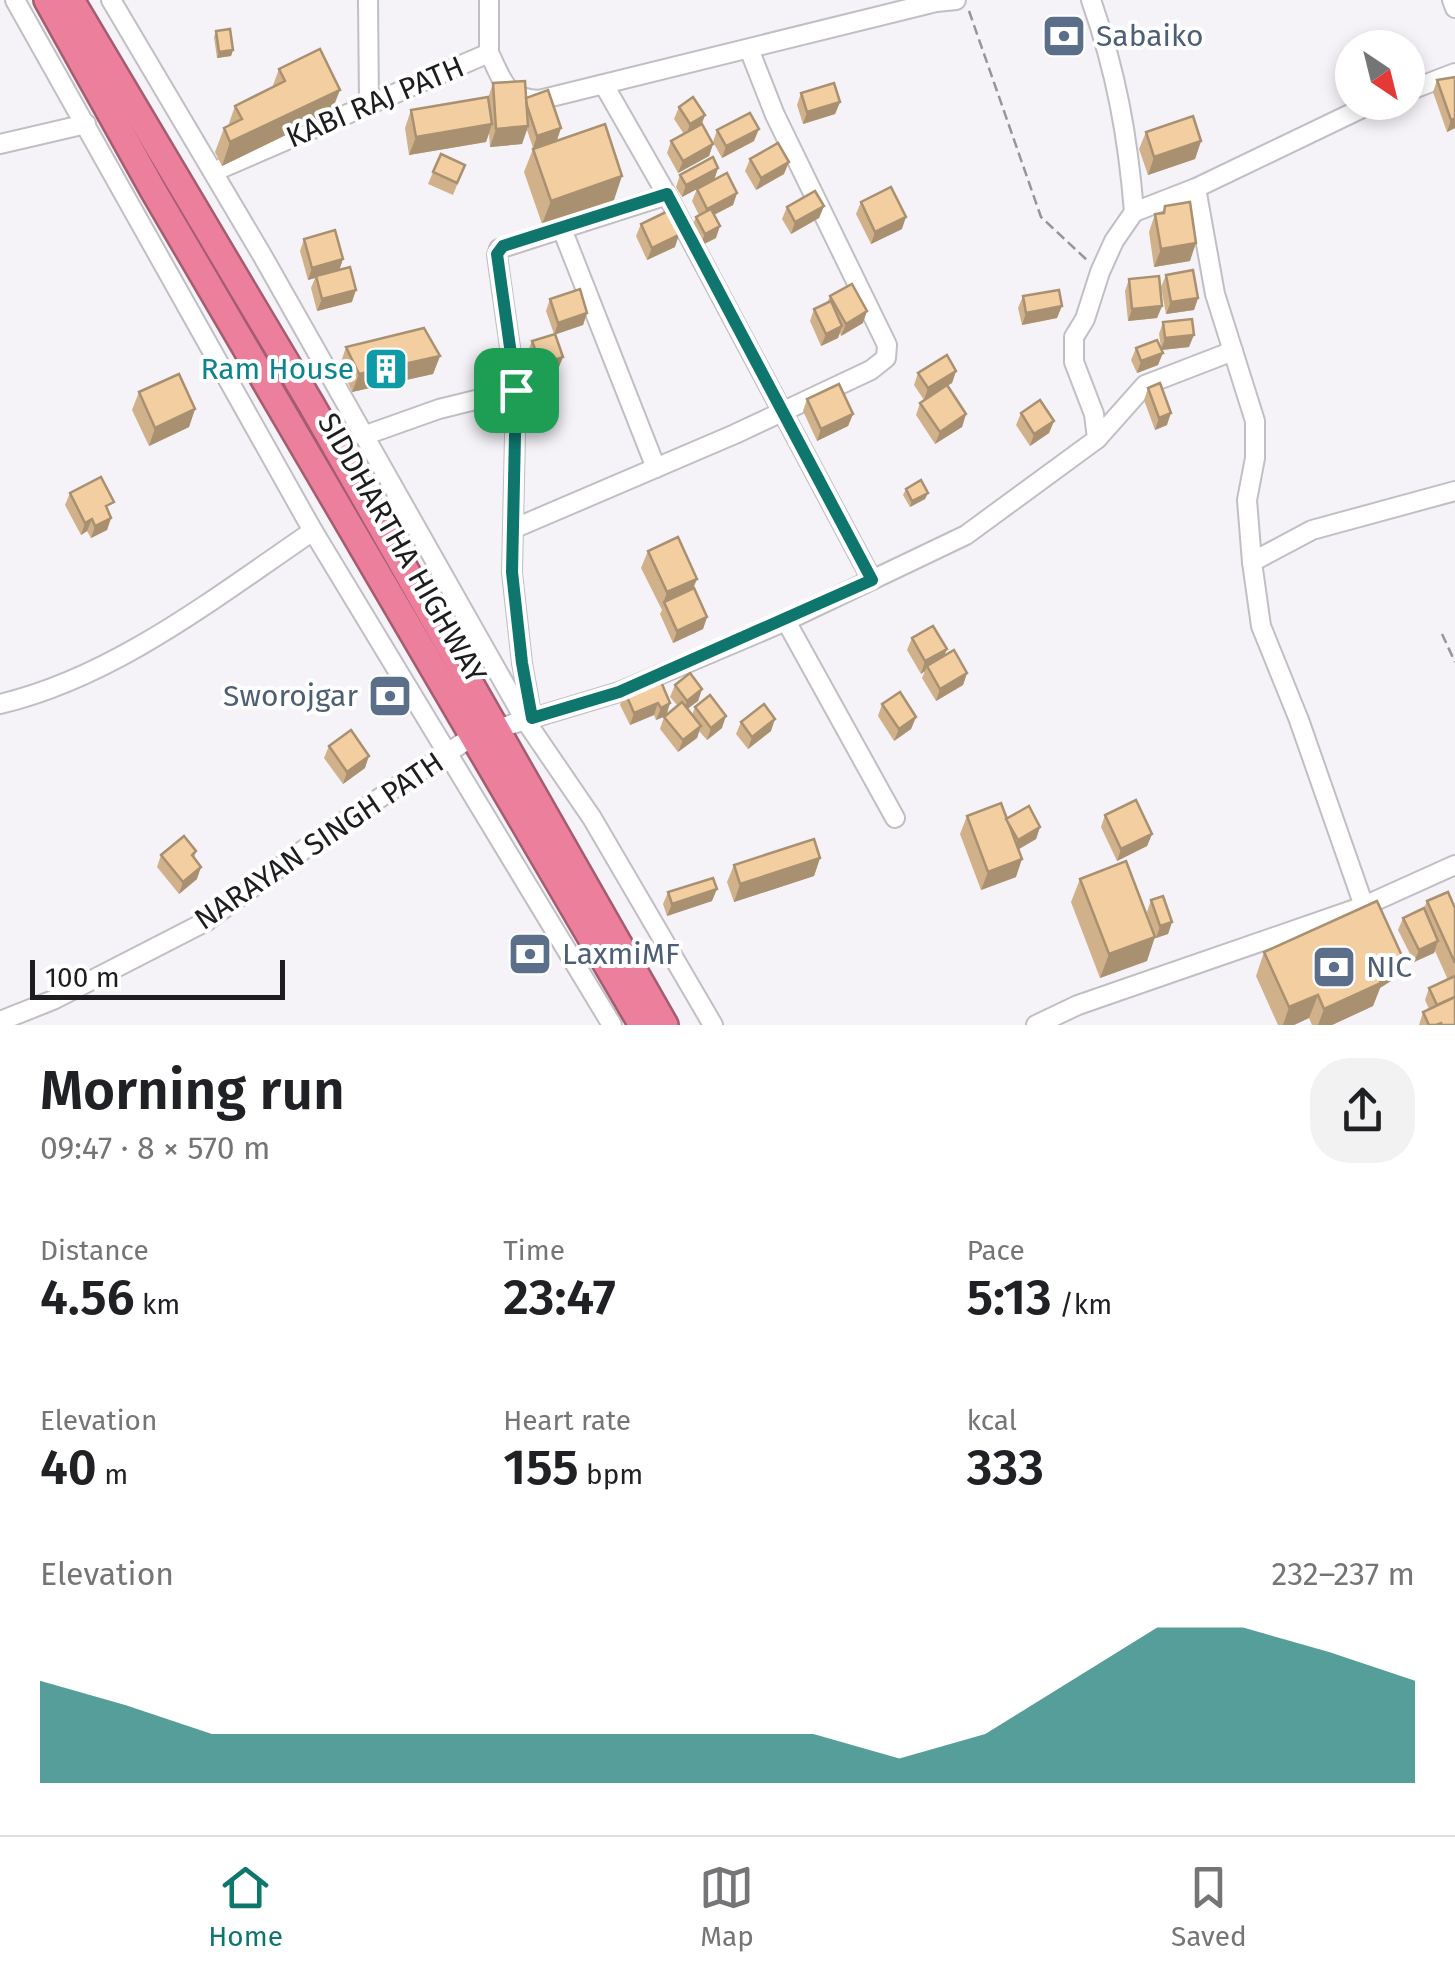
<!DOCTYPE html>
<html lang="en">
<head>
<meta charset="utf-8">
<style>
	:root { --surface:#fff; --page:#f2f2f2; --text:#202124; --muted:#757577; --line:#e0e0e0; --accent:#0f766e }
	body { margin:0; font-family:"Fira Sans",sans-serif; background:var(--page); color:var(--text); height:100vh; display:flex; flex-direction:column; font-size:38px; white-space:nowrap }
	* { box-sizing:border-box; margin:0 }
	p { font-size:32px; color:var(--muted) }
	.icon { flex:none; width:55px; height:55px; fill:none; stroke:currentColor; stroke-width:2; stroke-linecap:round; stroke-linejoin:round }
	.map { position:relative; height:1025px; overflow:hidden }
	.sheet { display:flex; flex-direction:column; background:var(--surface); flex:1 }
	.sheet>* { flex:none }
	.needle { width:65px; rotate:145deg }
	.fabs { position:absolute; left:1335px; top:30px; display:grid; gap:20px }
	.fabs a { display:grid; place-items:center; width:90px; height:90px; border-radius:50%; background:var(--surface); box-shadow:0 5px 15px #0003; font-size:50px }
	.scale { position:absolute; left:30px; bottom:25px; width:255px; box-sizing:border-box; padding-left:10px; border:5px solid #1d1c1f; border-top:0; font-size:28px; line-height:35px; white-space:nowrap; color:#1d1c1f; -webkit-text-stroke:8px #fff; paint-order:stroke }
	.pin { position:absolute; display:grid; place-items:center; width:85px; height:85px; color:#fff; margin:-42px; border-radius:20px; box-shadow:0 5px 15px #0006 }
	.round { display:grid; place-items:center; flex:none; width:105px; height:105px; border-radius:40px; background:var(--page) }
	.head { display:flex; align-items:center; justify-content:space-between; height:170px; padding:0 40px }
	h1 { font-size:55px; font-weight:600; line-height:75px }
	.stats { display:grid; grid-template-columns:repeat(3,1fr); gap:15px; height:170px; padding:10px 40px }
	.stats div { display:grid; align-content:center }
	.stats b { font-size:50px; font-weight:600 }
	.stats small { font-size:28px; font-weight:400 }
	.stats p { font-size:28px }
	.chart { height:280px; padding:20px 40px }
	.chart p { display:flex; justify-content:space-between }
	.chart svg { width:100%; height:180px; margin-top:10px; fill:var(--accent); opacity:.7 }
	.tabs { display:flex; justify-content:space-around; align-items:center; height:140px; border-top:2px solid var(--line); background:var(--surface); font-size:28px; color:var(--muted) }
	.tabs a { display:grid; justify-items:center; gap:5px }
	.tabs .selected { color:var(--accent) }
	.map>svg:first-child { display:block }
	.lines { fill:none; stroke-linecap:round; stroke-linejoin:round }
	.minor-casing { stroke:#c1bec4; stroke-width:22 }
	.highway-casing { stroke:#a45c70; stroke-width:30 }
	.path { stroke:#97959a; stroke-width:2.5; stroke-dasharray:10 5; stroke-linecap:butt }
	.minor { stroke:#fff; stroke-width:18 }
	.highway { stroke:#ec7f9c; stroke-width:25 }
	.wall { fill:#d0b18a }
	.shaded-wall { fill:#a99071 }
	.building { fill:#f2cea1; stroke:#a99071; stroke-width:2.5 }
	.route-casing { stroke:#fff; stroke-width:20 }
	.route { stroke:#0f766e; stroke-width:12 }
	.labels { text-anchor:middle; stroke-width:8; stroke-linejoin:round; paint-order:stroke }
	.service-label { font-size:30px; fill:#4e5e75; stroke:#fff; text-anchor:start }
	.street-label { font-size:30px; fill:#1d1c1f; stroke:#fff }
	.culture-label { font-size:30px; fill:#0d838f; stroke:#fff; text-anchor:end }
</style>
</head>
<body>
<div class="map">
<svg width="1455" height="1025" viewBox="0 0 1455 1025">
	<rect width="100%" height="100%" fill="#f5f2f8"/>
	<g class="lines">
		<defs>
			<g id="minor">
				<polyline points="15,0 313,531 612,1025"/>
				<polyline points="111,0 262,255 525,720 592,818 713,1025"/>
				<polyline points="368,0 369,103"/>
				<path d="M1091,0C1116,71 1128,137 1134,212"/>
				<polyline points="1452,0 1455,8"/>
				<path d="M489,53C503,80 504,98 539,100L936,2L956,0"/>
				<polyline points="604,85 667,195 872,580"/>
				<polyline points="1408,91 1455,73"/>
				<polyline points="0,144 86,124"/>
				<polyline points="213,172 489,53 489,0"/>
				<polyline points="1196,188 1215,294 1255,421 1255,458 1247,500 1252,562 1261,626 1299,720 1364,906"/>
				<polyline points="562,229 656,468"/>
				<polyline points="516,390 512,573 522,663 532,719"/>
				<polyline points="363,436 439,409 516,390 497,255 499,249 667,195"/>
				<polyline points="1097,439 1145,385 1233,351"/>
				<polyline points="513,529 735,434 871,370 886,358 887,345 775,115 749,49"/>
				<polyline points="1252,562 1312,530 1455,491"/>
				<polyline points="786,621 895,818"/>
				<path d="M0,704C115,677 217,596 313,531"/>
				<polyline points="0,1021 53,1000 207,921 321,837 473,736 619,692 786,621 966,535 1097,439 1094,414 1074,362 1074,337 1085,319 1100,272 1114,241 1134,212 1196,188 1375,102"/>
				<polyline points="1036,1025 1078,1005 1364,906 1455,865"/>
			</g>
			<g id="highway">
				<polyline points="47,0 153,190 642,1025"/>
				<polyline points="71,0 311,404 665,1025"/>
			</g>
		</defs>
		<!-- minor casing -->
		<use href="#minor" class="minor-casing"/>
		<!-- highway casing -->
		<use href="#highway" class="highway-casing"/>
		<!-- path -->
		<g class="path">
			<polyline points="969,11 1041,217 1088,261"/>
			<polyline points="1442,634 1455,662"/>
		</g>
		<!-- minor -->
		<use href="#minor" class="minor"/>
		<!-- highway -->
		<use href="#highway" class="highway"/>
	</g>
	<!-- wall -->
	<g class="wall">
		<polygon points="216,31 233,50 231,56 217,58 214,37"/>
		<polygon points="279,69 331,113 222,166 215,152 224,128 228,126 235,106 272,88"/>
		<polygon points="1455,77 1455,128 1447,132 1433,92 1437,80"/>
		<polygon points="493,83 526,98 561,128 557,140 533,148 527,130 522,144 490,147 489,133 486,142 409,155 405,128 411,110 488,98"/>
		<polygon points="801,93 840,102 835,114 803,124 797,105"/>
		<polygon points="679,107 705,115 702,124 713,144 709,156 678,173 667,153 671,141 684,134 674,119"/>
		<polygon points="717,130 754,141 722,158 713,142"/>
		<polygon points="1146,132 1201,141 1195,159 1148,175 1139,149"/>
		<polygon points="533,149 614,200 542,224 524,172"/>
		<polygon points="750,159 784,174 756,190 745,171"/>
		<polygon points="465,165 453,195 428,184 433,172"/>
		<polygon points="718,168 714,180 682,197 676,187 680,175"/>
		<polygon points="697,189 737,193 733,205 714,215 716,238 700,246 691,229 696,217 699,215 692,201"/>
		<polygon points="861,202 902,229 871,244 856,214"/>
		<polygon points="824,206 819,218 791,234 782,219 787,207"/>
		<polygon points="1165,206 1190,261 1154,267 1149,232 1155,214 1163,213"/>
		<polygon points="641,224 675,247 647,260 636,236"/>
		<polygon points="304,239 343,259 339,270 352,302 317,311 311,288 315,278 308,280 300,251"/>
		<polygon points="1166,275 1198,298 1194,310 1166,314 1161,287"/>
		<polygon points="1129,279 1162,306 1157,318 1128,321 1125,291"/>
		<polygon points="830,296 863,323 841,336 840,333 838,338 821,346 810,321 814,309 827,303"/>
		<polygon points="1023,296 1057,318 1022,325 1018,308"/>
		<polygon points="550,299 587,313 583,325 555,334 563,357 558,369 528,379 523,363 532,341 554,334 546,311"/>
		<polygon points="1163,322 1189,347 1162,350 1158,365 1137,373 1131,360 1136,348 1161,347 1159,334"/>
		<polygon points="346,347 440,356 433,374 352,392 340,365"/>
		<polygon points="956,371 952,383 947,386 966,414 962,427 935,444 916,415 920,403 924,400 914,385 918,373"/>
		<polygon points="1148,388 1167,425 1155,430 1144,400"/>
		<polygon points="139,392 195,409 189,427 149,446 132,410"/>
		<polygon points="807,399 853,414 848,426 817,441 803,411"/>
		<polygon points="1021,413 1054,421 1049,433 1030,446 1016,425"/>
		<polygon points="906,489 928,493 925,499 910,507 903,495"/>
		<polygon points="70,493 109,514 111,518 107,530 91,538 87,531 81,535 65,505"/>
		<polygon points="648,551 693,589 707,617 703,629 673,643 660,614 662,610 641,568"/>
		<polygon points="912,638 947,649 944,656 967,673 963,685 936,701 922,678 925,671 921,674 907,650"/>
		<polygon points="675,685 702,689 698,701 687,709 692,715 695,707 722,728 707,740 699,731 697,738 678,752 660,729 664,717 678,706 670,697"/>
		<polygon points="625,692 670,703 666,716 656,720 654,715 630,725 620,705"/>
		<polygon points="882,704 916,717 911,729 894,741 878,716"/>
		<polygon points="741,722 771,731 748,749 736,734"/>
		<polygon points="329,746 365,768 343,784 324,758"/>
		<polygon points="1105,815 1152,834 1147,846 1117,861 1101,827"/>
		<polygon points="967,816 1007,819 1040,827 1036,839 1019,849 1016,877 981,890 960,834"/>
		<polygon points="196,851 194,858 197,879 179,894 157,867 161,855"/>
		<polygon points="820,858 814,876 734,902 727,882 734,865"/>
		<polygon points="1080,879 1147,961 1100,978 1071,902"/>
		<polygon points="668,892 712,901 667,916 663,904"/>
		<polygon points="1151,900 1172,922 1168,934 1156,938 1147,912"/>
		<polygon points="1427,901 1455,908 1455,1025 1419,1025 1423,1012 1429,1009 1425,1000 1429,988 1448,980 1435,951 1434,953 1414,962 1398,930 1403,918 1424,908"/>
		<polygon points="1264,952 1402,956 1394,979 1380,988 1373,1006 1332,1025 1312,1025 1309,1018 1294,1025 1278,1025 1256,976"/>
	</g>
	<!-- shaded-wall -->
	<g class="shaded-wall">
		<polygon points="233,50 231,56 217,58 219,52"/>
		<polygon points="340,90 331,113 222,166 230,142"/>
		<polygon points="840,102 835,114 803,124 807,112"/>
		<polygon points="705,115 700,127 686,136 690,124"/>
		<polygon points="1455,118 1455,128 1447,132 1451,120"/>
		<polygon points="492,124 486,142 409,155 416,137"/>
		<polygon points="528,126 522,144 490,147 496,129"/>
		<polygon points="561,128 557,140 533,148 537,136"/>
		<polygon points="759,129 754,141 722,158 726,146"/>
		<polygon points="1201,141 1195,159 1148,175 1154,157"/>
		<polygon points="713,144 709,156 678,173 683,161"/>
		<polygon points="789,162 784,174 756,190 761,178"/>
		<polygon points="718,168 714,180 682,197 686,185"/>
		<polygon points="622,176 614,200 542,224 551,201"/>
		<polygon points="737,193 733,205 702,221 707,209"/>
		<polygon points="824,206 819,218 791,234 795,222"/>
		<polygon points="906,217 902,229 871,244 875,232"/>
		<polygon points="720,226 716,238 700,246 705,234"/>
		<polygon points="679,235 675,247 647,260 652,248"/>
		<polygon points="1196,243 1190,261 1154,267 1161,249"/>
		<polygon points="343,259 339,271 308,280 312,268"/>
		<polygon points="356,290 352,302 317,311 322,299"/>
		<polygon points="1198,298 1194,310 1166,314 1171,302"/>
		<polygon points="1062,306 1057,318 1022,325 1026,313"/>
		<polygon points="1162,306 1157,318 1128,321 1132,309"/>
		<polygon points="867,311 863,323 841,336 846,324"/>
		<polygon points="587,313 583,325 554,335 558,323"/>
		<polygon points="842,326 838,338 821,346 826,334"/>
		<polygon points="1194,335 1189,347 1161,350 1165,338"/>
		<polygon points="1163,353 1158,365 1137,373 1141,361"/>
		<polygon points="440,356 433,374 352,392 359,374"/>
		<polygon points="563,357 558,369 528,379 533,367"/>
		<polygon points="956,371 952,383 924,400 928,388"/>
		<polygon points="195,409 189,427 149,446 155,428"/>
		<polygon points="1171,413 1167,425 1155,430 1159,418"/>
		<polygon points="853,414 848,426 817,441 821,429"/>
		<polygon points="966,414 962,427 935,444 940,432"/>
		<polygon points="1054,421 1049,433 1030,446 1034,434"/>
		<polygon points="928,493 925,499 910,507 912,501"/>
		<polygon points="111,518 107,530 91,538 95,526"/>
		<polygon points="92,519 87,531 81,535 85,523"/>
		<polygon points="697,579 690,596 664,602 661,610 667,592"/>
		<polygon points="707,617 703,629 673,643 677,631"/>
		<polygon points="947,649 942,661 927,666 925,671 921,674 925,661"/>
		<polygon points="967,673 963,685 936,701 940,689"/>
		<polygon points="702,689 698,701 682,713 687,701"/>
		<polygon points="658,703 654,715 630,725 634,713"/>
		<polygon points="670,703 666,716 656,720 661,708"/>
		<polygon points="726,716 722,728 707,740 711,728"/>
		<polygon points="916,717 911,729 894,741 899,729"/>
		<polygon points="775,719 771,731 748,749 752,737"/>
		<polygon points="701,726 697,738 678,752 683,740"/>
		<polygon points="369,756 365,768 343,784 347,772"/>
		<polygon points="1040,827 1036,839 1014,852 1018,840"/>
		<polygon points="1152,834 1147,846 1117,861 1121,849"/>
		<polygon points="820,858 814,876 734,902 740,884"/>
		<polygon points="1022,859 1016,877 981,890 988,872"/>
		<polygon points="201,867 197,879 179,894 183,882"/>
		<polygon points="717,889 712,901 667,916 672,904"/>
		<polygon points="1172,922 1168,934 1156,938 1160,926"/>
		<polygon points="1155,937 1147,961 1100,978 1109,954"/>
		<polygon points="1438,941 1434,953 1414,962 1419,950"/>
		<polygon points="1402,956 1394,979 1380,988 1373,1006 1332,1025 1318,1025 1324,1009 1376,972"/>
		<polygon points="1318,995 1309,1018 1294,1025 1283,1025 1289,1007"/>
	</g>
	<!-- building -->
	<g class="building">
		<polygon points="230,29 233,50 219,52 216,31"/>
		<polygon points="320,49 340,90 230,142 224,128 242,119 235,106 285,81 279,69"/>
		<polygon points="1455,77 1455,118 1451,120 1437,80"/>
		<polygon points="525,81 528,126 496,129 493,83"/>
		<polygon points="834,83 840,102 807,112 801,93"/>
		<polygon points="548,90 561,128 537,136 527,106 526,98"/>
		<polygon points="488,97 492,124 416,137 411,110"/>
		<polygon points="693,97 705,115 690,124 679,107"/>
		<polygon points="750,113 759,129 726,146 717,130"/>
		<polygon points="1193,116 1201,141 1154,157 1146,132"/>
		<polygon points="605,124 622,176 551,201 533,149"/>
		<polygon points="702,124 713,144 683,161 671,141"/>
		<polygon points="778,143 789,162 761,178 750,159"/>
		<polygon points="441,154 465,165 457,183 433,172"/>
		<polygon points="713,157 718,168 686,185 680,175"/>
		<polygon points="727,173 737,193 707,209 697,189"/>
		<polygon points="891,187 906,217 875,232 861,202"/>
		<polygon points="815,191 824,206 795,222 787,207"/>
		<polygon points="1190,202 1196,243 1161,249 1155,214 1164,213 1165,206"/>
		<polygon points="711,209 720,226 705,234 696,217"/>
		<polygon points="668,211 679,235 652,248 641,224"/>
		<polygon points="335,230 343,259 312,268 304,239"/>
		<polygon points="350,267 356,290 322,299 316,276"/>
		<polygon points="1193,270 1198,298 1171,302 1166,275"/>
		<polygon points="1159,276 1162,306 1132,309 1129,279"/>
		<polygon points="852,284 867,311 846,324 830,296"/>
		<polygon points="580,289 587,313 558,323 550,299"/>
		<polygon points="1059,290 1062,306 1026,313 1023,296"/>
		<polygon points="831,301 842,326 826,334 814,309"/>
		<polygon points="1192,319 1194,335 1165,338 1163,322"/>
		<polygon points="424,328 440,356 359,374 346,347"/>
		<polygon points="555,334 563,357 533,367 528,351 535,349 532,341"/>
		<polygon points="1157,340 1163,353 1141,361 1136,348"/>
		<polygon points="947,355 956,371 928,388 918,373"/>
		<polygon points="179,374 195,409 155,428 139,392"/>
		<polygon points="1160,383 1171,413 1159,418 1148,388"/>
		<polygon points="839,384 853,414 821,429 807,399"/>
		<polygon points="947,385 966,414 940,432 920,403"/>
		<polygon points="1040,400 1054,421 1034,434 1021,413"/>
		<polygon points="101,477 114,502 106,506 111,518 95,526 92,519 85,523 70,493"/>
		<polygon points="921,480 928,493 912,501 906,489"/>
		<polygon points="678,537 697,579 667,592 648,551"/>
		<polygon points="694,588 707,617 677,631 664,602"/>
		<polygon points="933,626 947,649 925,661 912,638"/>
		<polygon points="954,650 967,673 940,689 927,666"/>
		<polygon points="690,673 702,689 687,701 675,685"/>
		<polygon points="659,677 670,703 661,708 658,703 634,713 625,692"/>
		<polygon points="900,692 916,717 899,729 882,704"/>
		<polygon points="710,695 726,716 711,728 695,707"/>
		<polygon points="682,702 701,726 683,740 664,717"/>
		<polygon points="764,704 775,719 752,737 741,722"/>
		<polygon points="351,730 369,756 347,772 329,746"/>
		<polygon points="1136,800 1152,834 1121,849 1105,815"/>
		<polygon points="1001,803 1022,859 988,872 967,816"/>
		<polygon points="1029,806 1040,827 1018,840 1006,819"/>
		<polygon points="184,836 196,851 192,855 201,867 183,882 161,855"/>
		<polygon points="814,839 820,858 740,884 734,865"/>
		<polygon points="1126,861 1155,937 1109,954 1080,879"/>
		<polygon points="713,878 717,889 672,904 668,892"/>
		<polygon points="1448,892 1455,908 1455,963 1427,901"/>
		<polygon points="1163,896 1172,922 1160,926 1151,900"/>
		<polygon points="1377,901 1402,956 1376,972 1381,983 1324,1009 1318,995 1289,1007 1264,952"/>
		<polygon points="1424,908 1438,941 1419,950 1403,918"/>
		<polygon points="1455,976 1455,997 1437,1005 1429,988"/>
		<polygon points="1455,997 1455,1025 1442,1025 1441,1023 1436,1025 1429,1025 1423,1012"/>
	</g>
	<g class="lines">
		<defs>
			<polygon id="route" points="667,194 872,580 619,692 532,718 522,663 512,572 516,390 497,254 503,246"/>
		</defs>
		<!-- route casing -->
		<use href="#route" class="route-casing"/>
		<!-- route -->
		<use href="#route" class="route"/>
	</g>
	<!-- icons -->
	<defs>
		<symbol id="bank-square" viewBox="-11 -11 22 22"><rect x="-9" y="-9" width="18" height="18" rx="4" fill="#5c6f8a" stroke="#fff"/><path d="M-6-4H6V4H-6ZM0-2.3a2.3 2.3 0 1 0 0 4.6a2.3 2.3 0 1 0 0-4.6Z" fill="#fff"/></symbol>
		<symbol id="building-square" viewBox="-11 -11 22 22"><rect x="-9" y="-9" width="18" height="18" rx="4" fill="#0f9aa8" stroke="#fff"/><path d="M-4-6H4V6H1V3H-1V6H-4ZM-2.5-4.3h1.7v1.8h-1.7ZM.8-4.3h1.7v1.8H.8ZM-2.5-1h1.7V.8h-1.7ZM.8-1h1.7V.8H.8Z" fill="#fff"/></symbol>
	</defs>
	<g fill-rule="evenodd">
		<use href="#bank-square" x="1039" y="11" width="50" height="50"/>
		<use href="#building-square" x="361" y="344" width="50" height="50"/>
		<use href="#bank-square" x="365" y="671" width="50" height="50"/>
		<use href="#bank-square" x="505" y="929" width="50" height="50"/>
		<use href="#bank-square" x="1309" y="942" width="50" height="50"/>
	</g>
	<g class="labels">
		<!-- service labels -->
		<g class="service-label">
			<text x="1096" y="46">Sabaiko</text>
			<text x="358" y="706" text-anchor="end">Sworojgar</text>
			<text x="562" y="964">LaxmiMF</text>
			<text x="1366" y="977">NIC</text>
		</g>
		<!-- street labels -->
		<g class="street-label">
			<text transform="translate(375 102) rotate(-23)" y="10">KABI RAJ PATH</text>
			<text transform="translate(402 548) rotate(60)" y="10">SIDDHARTHA HIGHWAY</text>
			<text transform="translate(319 841) rotate(-34)" y="10">NARAYAN SINGH PATH</text>
		</g>
		<!-- culture labels -->
		<g class="culture-label">
			<text x="354" y="379">Ram House</text>
		</g>
	</g>
</svg>
<div class="fabs">
<a><svg class="needle" viewBox="-14 -14 28 28"><path d="M0-13l5 13h-10z" fill="#e53935"/><path d="M0 13l5-13h-10z" fill="#757577"/></svg></a>
</div>
<div class="scale">100 m</div>
<div class="pin" style="left:516px;top:390px;background:#1e9e55"><svg class="icon" aria-label="arrive" viewBox="0 0 24 24"><path d="M6 21V4h12l-3 4 3 4H6"/></svg></div>
</div>
<section class="sheet">
<div class="head"><div><h1>Morning run</h1><p>09:47 · 8 × 570 m</p></div><a class="round"><svg class="icon" aria-label="share" viewBox="0 0 24 24"><path d="M12 15V3M7 8l5-5 5 5M5 13v7h14v-7"/></svg></a></div>
<div class="stats">
<div><p>Distance</p><b>4.56<small> km</small></b></div>
<div><p>Time</p><b>23:47</b></div>
<div><p>Pace</p><b>5:13<small> /km</small></b></div>
</div>
<div class="stats">
<div><p>Elevation</p><b>40<small> m</small></b></div>
<div><p>Heart rate</p><b>155<small> bpm</small></b></div>
<div><p>kcal</p><b>333</b></div>
</div>
<div class="chart"><p><span>Elevation</span>232–237 m</p>
<svg viewBox="0 0 160 44" preserveAspectRatio="none"><path d="M0 44V19L10 25L20 32L30 32L40 32L50 32L60 32L70 32L80 32L90 32L100 38L110 32L120 19L130 6L140 6L150 12L160 19V44z"/></svg>
</div>
</section>
<nav class="tabs">
<a class="selected"><svg class="icon" aria-label="home" viewBox="0 0 24 24"><path d="M3 11l9-7 9 7M6 9v11h12V9"/></svg>Home</a>
<a><svg class="icon" aria-label="map" viewBox="0 0 24 24"><path d="M3 6l6-2 6 2 6-2v14l-6 2-6-2-6 2zM9 4v14M15 6v14"/></svg>Map</a>
<a><svg class="icon" aria-label="saved" viewBox="0 0 24 24"><path d="M7 4h10v16l-5-4-5 4z"/></svg>Saved</a>
</nav>
</body>
</html>
